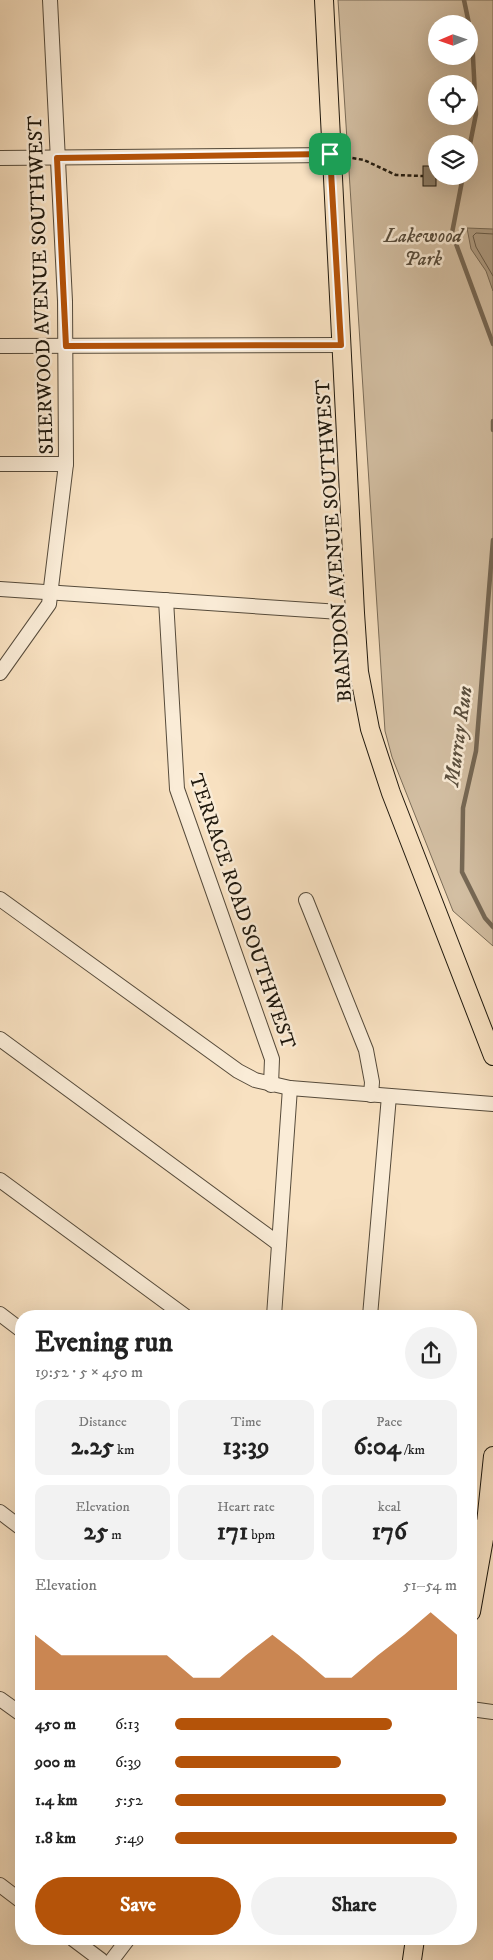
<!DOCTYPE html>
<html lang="en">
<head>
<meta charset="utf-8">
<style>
	:root { --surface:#fff; --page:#f2f2f2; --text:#222; --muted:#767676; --accent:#b45309 }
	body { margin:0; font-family:"IM FELL DW Pica",serif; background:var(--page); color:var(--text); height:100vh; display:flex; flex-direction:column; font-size:19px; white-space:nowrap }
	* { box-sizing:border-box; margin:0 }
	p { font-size:16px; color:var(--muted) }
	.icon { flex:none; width:28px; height:28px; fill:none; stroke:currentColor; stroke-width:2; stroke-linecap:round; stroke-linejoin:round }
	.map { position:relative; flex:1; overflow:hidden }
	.panel { position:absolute; left:15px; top:1310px; width:462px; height:635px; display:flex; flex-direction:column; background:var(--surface); border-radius:20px; box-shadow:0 5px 20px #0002 }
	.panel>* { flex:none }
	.needle { width:32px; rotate:268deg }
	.controls { position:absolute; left:428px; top:15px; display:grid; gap:10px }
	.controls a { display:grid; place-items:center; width:50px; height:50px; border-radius:50%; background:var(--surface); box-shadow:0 5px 20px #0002; font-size:25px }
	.pin { position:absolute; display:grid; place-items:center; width:42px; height:42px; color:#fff; margin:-21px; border-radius:10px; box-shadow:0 2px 8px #0006 }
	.round { display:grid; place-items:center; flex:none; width:52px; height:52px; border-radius:26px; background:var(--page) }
	.summary { display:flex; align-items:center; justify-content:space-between; height:85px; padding:0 20px }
	h1 { font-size:28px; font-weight:800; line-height:38px }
	.metrics { display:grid; grid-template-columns:repeat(3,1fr); gap:8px; height:85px; padding:5px 20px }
	.metrics div { display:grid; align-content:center; border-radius:12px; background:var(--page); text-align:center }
	.metrics b { font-size:25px; font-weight:800 }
	.metrics small { font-size:14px; font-weight:400 }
	.metrics p { font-size:14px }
	.chart { height:140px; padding:10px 20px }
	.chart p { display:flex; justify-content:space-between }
	.chart svg { width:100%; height:90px; margin-top:5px; fill:var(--accent); opacity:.7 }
	.cta { display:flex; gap:10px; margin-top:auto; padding:10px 20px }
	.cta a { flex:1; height:58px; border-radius:30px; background:var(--accent); color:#fff; font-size:20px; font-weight:800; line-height:58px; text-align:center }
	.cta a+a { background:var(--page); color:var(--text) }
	ul { padding:0 20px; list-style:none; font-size:16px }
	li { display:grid; grid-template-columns:80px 60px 1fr; align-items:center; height:38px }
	li i { height:12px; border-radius:6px; background:var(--accent) }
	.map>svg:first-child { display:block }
	.green { fill:#d3bfa3; stroke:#7a6c58; fill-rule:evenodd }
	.water { fill:#af9d84; stroke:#766855 }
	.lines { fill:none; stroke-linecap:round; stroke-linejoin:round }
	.shore { stroke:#685b49; stroke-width:1 }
	.stream { stroke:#766855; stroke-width:4.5 }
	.building { fill:#90816b; stroke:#20190e }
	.minor-casing { stroke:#564b3b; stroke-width:16 }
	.major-casing { stroke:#20190e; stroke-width:20 }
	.path { stroke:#20190e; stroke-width:2.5; stroke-dasharray:4 2.5; stroke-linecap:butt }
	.minor { stroke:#faecd7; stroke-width:14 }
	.major { stroke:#f8e1c1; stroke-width:18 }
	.route-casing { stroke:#fff; stroke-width:10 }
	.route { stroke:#b45309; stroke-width:6 }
	.labels { text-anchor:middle; stroke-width:5; stroke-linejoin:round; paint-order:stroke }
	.park-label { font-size:20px; font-style:italic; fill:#564b3b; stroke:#faecd7 }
	.street-label { font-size:20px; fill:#20190e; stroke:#faecd7 }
	.water-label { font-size:21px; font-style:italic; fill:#594e3d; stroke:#faecd7 }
</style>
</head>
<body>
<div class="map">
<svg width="493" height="1960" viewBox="0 0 493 1960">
	<rect width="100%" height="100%" fill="#f8e1c1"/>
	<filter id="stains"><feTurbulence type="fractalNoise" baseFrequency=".004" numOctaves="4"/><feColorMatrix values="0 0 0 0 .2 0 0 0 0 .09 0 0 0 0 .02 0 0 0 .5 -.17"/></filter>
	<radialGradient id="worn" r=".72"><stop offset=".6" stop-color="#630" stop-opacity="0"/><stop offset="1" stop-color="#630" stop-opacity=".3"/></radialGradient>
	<!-- green -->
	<path class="green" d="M338,0H493V946L453,911L392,757L385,731ZM436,24H469V56H436ZM436,84H469V116H436ZM436,144H469V176H436Z"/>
	<!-- water -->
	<polygon class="water" points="467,228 493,229 493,291 486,271 471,249"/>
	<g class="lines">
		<!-- shore -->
		<polyline class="shore" points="493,234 476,233 473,236 476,247 493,276"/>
		<!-- stream -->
		<g class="stream">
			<polyline points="464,0 472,38 476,114 469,149"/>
			<polyline points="463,176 452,233 493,344"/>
			<polyline points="493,421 493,430"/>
			<polyline points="493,540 476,751 463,808 462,872 485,918 493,927"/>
		</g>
	</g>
	<!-- building -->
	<rect class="building" x="423" y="166" width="13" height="20"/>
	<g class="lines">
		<defs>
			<g id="minor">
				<polyline points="0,158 330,155"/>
				<polyline points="0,346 341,345"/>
				<polyline points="0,464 66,464"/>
				<polyline points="0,589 355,613"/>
				<polyline points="166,600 177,789 272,1059 271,1085"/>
				<polyline points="0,673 49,604 66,464 65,301 50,0"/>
				<polyline points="0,899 238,1071 255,1080 290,1088 493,1104"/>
				<polyline points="306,900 366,1050 372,1082 371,1095"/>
				<polyline points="0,1039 279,1244"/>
				<polyline points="0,1180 185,1316"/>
				<polyline points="0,1314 21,1330"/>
				<polyline points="274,1316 290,1088"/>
				<polyline points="370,1316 389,1096"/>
				<polyline points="0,1512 21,1528"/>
				<polyline points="471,1524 485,1533"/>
				<polyline points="0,1699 21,1714"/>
				<polyline points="471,1709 493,1712"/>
				<polyline points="0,1885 21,1901"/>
				<polyline points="73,1939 101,1960"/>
				<polyline points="112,1960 128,1939"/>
			</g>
			<g id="major">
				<polyline points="324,0 355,613 359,672 370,729 391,793 493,1056"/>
				<polyline points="471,1612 485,1533 493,1456"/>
				<polyline points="412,1960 415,1939"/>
			</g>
		</defs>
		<!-- minor casing -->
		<use href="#minor" class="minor-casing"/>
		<!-- major casing -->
		<use href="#major" class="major-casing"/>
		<!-- path -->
		<polyline class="path" points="346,157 364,160 396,175 423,176"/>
		<!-- minor -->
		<use href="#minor" class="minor"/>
		<!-- major -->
		<use href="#major" class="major"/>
	</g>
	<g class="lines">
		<defs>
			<polygon id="route" points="330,154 341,345 66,346 57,158"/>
		</defs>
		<!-- route casing -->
		<use href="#route" class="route-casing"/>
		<!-- route -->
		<use href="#route" class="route"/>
	</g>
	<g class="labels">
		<!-- park labels -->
		<g class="park-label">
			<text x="423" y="242">Lakewood<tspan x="423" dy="23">Park</tspan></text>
		</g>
		<!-- street labels -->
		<g class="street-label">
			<text transform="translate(40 285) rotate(-92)" y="7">SHERWOOD AVENUE SOUTHWEST</text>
			<text transform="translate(333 541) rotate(-94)" y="7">BRANDON AVENUE SOUTHWEST</text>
			<text transform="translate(243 911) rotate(71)" y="7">TERRACE ROAD SOUTHWEST</text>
		</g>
		<!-- water labels -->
		<g class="water-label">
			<text transform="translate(458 736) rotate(-82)" y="7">Murray Run</text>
		</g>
	</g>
	<rect width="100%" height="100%" filter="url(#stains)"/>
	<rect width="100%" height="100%" fill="url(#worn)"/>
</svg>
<div class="controls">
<a><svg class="needle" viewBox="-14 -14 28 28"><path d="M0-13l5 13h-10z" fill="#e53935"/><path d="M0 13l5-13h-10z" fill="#767676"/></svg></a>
<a><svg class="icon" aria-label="locate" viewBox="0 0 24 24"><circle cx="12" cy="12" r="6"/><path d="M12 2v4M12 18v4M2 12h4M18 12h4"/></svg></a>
<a><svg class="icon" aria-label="layers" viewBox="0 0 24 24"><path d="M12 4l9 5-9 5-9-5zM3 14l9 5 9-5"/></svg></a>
</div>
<div class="pin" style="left:330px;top:154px;background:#1e9e55"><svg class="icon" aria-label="arrive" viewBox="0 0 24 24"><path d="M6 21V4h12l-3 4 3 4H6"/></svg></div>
<section class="panel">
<div class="summary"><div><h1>Evening run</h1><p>19:52 · 5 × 450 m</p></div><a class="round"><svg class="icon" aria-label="share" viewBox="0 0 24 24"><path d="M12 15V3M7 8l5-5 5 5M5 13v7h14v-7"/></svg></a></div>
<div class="metrics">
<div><p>Distance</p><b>2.25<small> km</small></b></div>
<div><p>Time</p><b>13:39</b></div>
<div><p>Pace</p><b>6:04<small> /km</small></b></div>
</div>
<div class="metrics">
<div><p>Elevation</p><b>25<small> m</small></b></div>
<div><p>Heart rate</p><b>171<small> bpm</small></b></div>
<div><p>kcal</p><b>176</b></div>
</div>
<div class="chart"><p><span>Elevation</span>51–54 m</p>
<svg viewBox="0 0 160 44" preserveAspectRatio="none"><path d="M0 44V17L10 27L20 27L30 27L40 27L50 27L60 38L70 38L80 27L90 17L100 27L110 38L120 38L130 27L140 17L150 6L160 17V44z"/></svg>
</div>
<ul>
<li><b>450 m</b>6:13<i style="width:77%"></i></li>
<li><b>900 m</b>6:39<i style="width:59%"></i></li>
<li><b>1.4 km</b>5:52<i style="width:96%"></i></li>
<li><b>1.8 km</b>5:49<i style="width:100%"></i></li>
</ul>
<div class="cta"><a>Save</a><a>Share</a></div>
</section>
</div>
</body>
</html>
